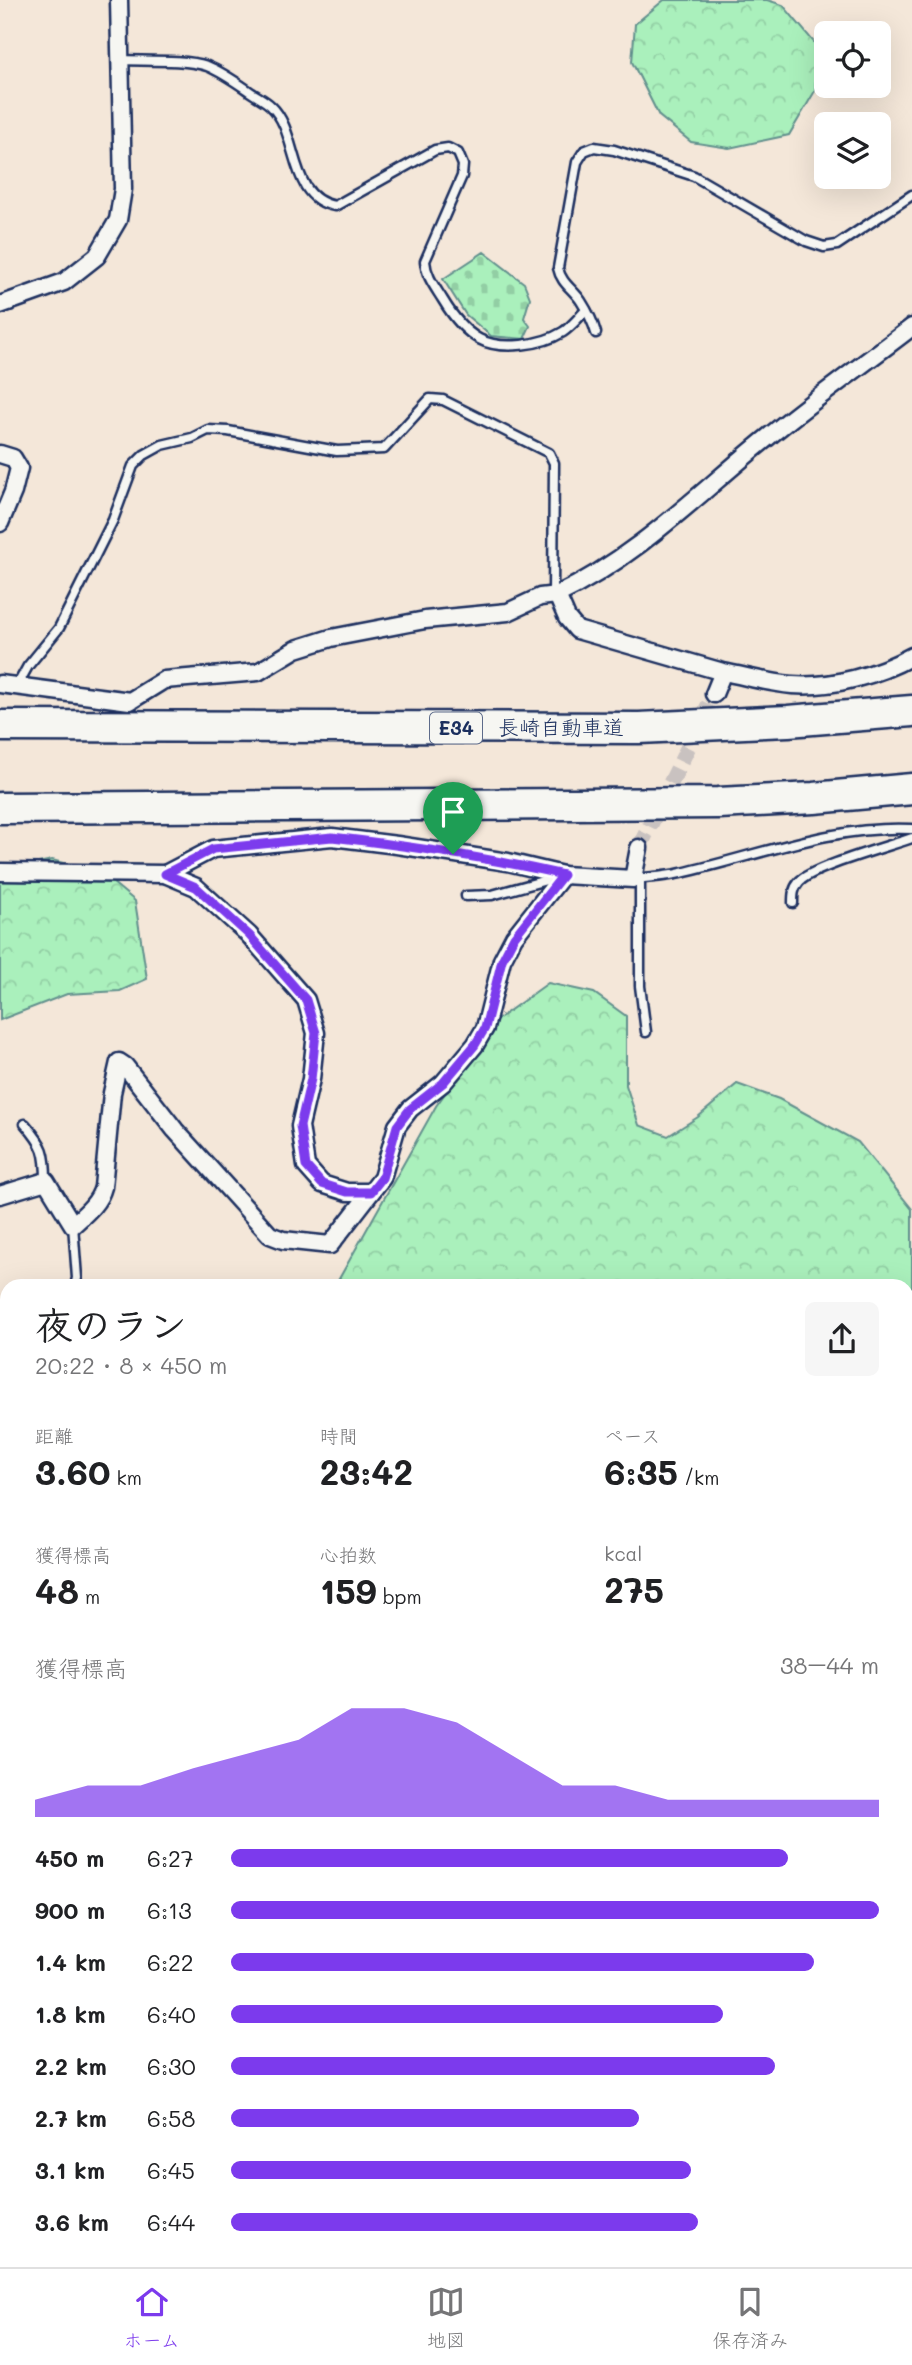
<!DOCTYPE html>
<html lang="ja">
<head>
<meta charset="utf-8">
<style>
	:root { --surface:#fff; --page:#f6f6f6; --text:#202124; --muted:#757577; --line:#e0e0e0; --accent:#7c3aed }
	body { margin:0; font-family:Mali,"Klee One",sans-serif; background:var(--page); color:var(--text); height:100vh; display:flex; flex-direction:column; font-size:26px; white-space:nowrap }
	* { box-sizing:border-box; margin:0 }
	p { font-size:23px; color:var(--muted) }
	.icon { flex:none; width:38px; height:38px; fill:none; stroke:currentColor; stroke-width:2; stroke-linecap:round; stroke-linejoin:round }
	.map { position:relative; flex:1; overflow:hidden }
	.panel { position:absolute; left:0px; top:1279px; width:914px; height:989px; display:flex; flex-direction:column; background:var(--surface); border-radius:21px 21px 0 0; box-shadow:0 7px 28px #0002 }
	.panel>* { flex:none }
	.controls { position:absolute; left:814px; top:21px; display:grid; gap:14px }
	.controls a { display:grid; place-items:center; width:77px; height:77px; border-radius:10px; background:var(--surface); box-shadow:0 7px 28px #0002; font-size:35px }
	.pin { position:absolute; display:grid; place-items:center; width:60px; height:60px; color:#fff; margin:-72px -30px; border-radius:50% 50% 50% 0; rotate:-45deg; box-shadow:0 0 7px #0007 }
	.pin .icon { rotate:45deg }
	.round { display:grid; place-items:center; flex:none; width:74px; height:74px; border-radius:10px; background:var(--page) }
	.head { display:flex; align-items:center; justify-content:space-between; height:119px; padding:0 35px }
	h1 { font-size:38px; font-weight:800; line-height:52px }
	.metrics { display:grid; grid-template-columns:repeat(3,1fr); gap:10px; height:119px; padding:7px 35px }
	.metrics div { display:grid; align-content:center }
	.metrics b { font-size:35px; font-weight:800 }
	.metrics small { font-size:19px; font-weight:400 }
	.metrics p { font-size:19px }
	.chart { height:196px; padding:14px 35px }
	.chart p { display:flex; justify-content:space-between }
	.chart svg { width:100%; height:126px; margin-top:7px; fill:var(--accent); opacity:.7 }
	ul { padding:0 35px; list-style:none; font-size:23px }
	li { display:grid; grid-template-columns:112px 84px 1fr; align-items:center; height:52px }
	li i { height:18px; border-radius:9px; background:var(--accent) }
	.tab-bar { display:flex; justify-content:space-around; align-items:center; height:98px; border-top:2px solid var(--line); background:var(--surface); font-size:19px; color:var(--muted) }
	.tab-bar a { display:grid; justify-items:center; gap:4px }
	.tab-bar .on { color:var(--accent) }
	.map>svg:first-child { display:block }
	.forest { fill:url(#forest-crowns); stroke:#62908d; stroke-width:2 }
	.cemetery { fill:url(#cemetery-stones); stroke:#62908d; stroke-width:2 }
	.lines { fill:none; stroke-linecap:round; stroke-linejoin:round }
	.street-tunnel { stroke:#c9c2c0; stroke-width:16; stroke-dasharray:16 8; stroke-linecap:butt }
	.lane-casing { stroke:#1b2f5e; stroke-width:13 }
	.street-casing { stroke:#1b2f5e; stroke-width:21 }
	.highway-casing { stroke:#1b2f5e; stroke-width:35 }
	.lane { stroke:#f6f6f2; stroke-width:8 }
	.street { stroke:#f6f6f2; stroke-width:16 }
	.highway { stroke:#f6f6f2; stroke-width:30 }
	.route-casing { stroke:#fff; stroke-width:14 }
	.route { stroke:#7c3aed; stroke-width:9 }
	.labels { text-anchor:middle; stroke-width:5; stroke-linejoin:round; paint-order:stroke }
	.shield { fill:#f6f6f2; stroke:#5d6b8a; stroke-width:2 }
	.shield-label { font-size:19px; font-weight:bold; fill:#1b2f5e }
	.street-label { font-size:21px; fill:#1b2f5e; stroke:#f6f6f2 }
</style>
</head>
<body>
<div class="map">
<svg width="912" height="2267" viewBox="0 0 912 2267">
	<defs>
		<pattern id="forest-crowns" width="20" height="18" patternUnits="userSpaceOnUse" patternTransform="scale(1.75)"><rect width="20" height="18" fill="#aaf0bc"/><path d="M2 6a3 3 0 1 1 6 0M12 15a3 3 0 1 1 6 0" fill="none" stroke="#92cea4"/></pattern>
		<pattern id="cemetery-stones" width="16" height="16" patternUnits="userSpaceOnUse" patternTransform="scale(1.75)"><rect width="16" height="16" fill="#aaf0bc"/><path d="M2 7V4a2 2 0 0 1 4 0v3zM10 15v-3a2 2 0 0 1 4 0v3z" fill="#92cea4"/></pattern>
	</defs>
	<rect width="100%" height="100%" fill="#f4e7d9"/>
	<filter id="ink" filterUnits="userSpaceOnUse"><feTurbulence type="fractalNoise" baseFrequency=".0143" numOctaves="2"/><feDisplacementMap in="SourceGraphic" scale="14" xChannelSelector="R" yChannelSelector="G"/><feConvolveMatrix kernelMatrix="1 2 1 2 8 2 1 2 1" color-interpolation-filters="sRGB"/></filter>
	<g filter="url(#ink)">
		<!-- forest -->
		<g class="forest">
			<polygon points="664,0 767,0 783,5 818,47 815,91 789,135 729,148 691,142 659,116 632,62 635,24"/>
			<polygon points="52,860 101,873 135,901 147,979 120,991 67,994 0,1020 0,868 19,867"/>
			<polygon points="548,983 594,993 626,1016 626,1085 639,1125 668,1136 698,1117 737,1084 779,1099 858,1142 912,1209 912,1945 906,1939 906,1286 335,1286 436,1106 498,1019"/>
			<polygon points="306,2261 609,2261 608,2267 308,2267"/>
		</g>
		<!-- cemetery -->
		<polygon class="cemetery" points="484,252 524,283 530,298 524,318 530,326 524,339 491,336 466,315 443,279"/>
		<g class="lines">
			<!-- street-tunnel -->
			<polyline class="street-tunnel" points="639,848 714,694"/>
			<defs>
				<g id="lane">
					<path d="M120,60C144,61 186,59 207,66C222,72 236,82 249,91C256,96 265,100 271,106C300,133 287,198 335,206L435,150L448,148L458,153L463,165L462,176L425,261C426,276 435,287 443,300C452,315 463,330 479,339C501,351 542,345 563,332C571,327 579,317 586,310"/>
					<path d="M596,333C593,322 588,312 581,301C573,289 561,283 558,268L577,162L584,151L594,147L614,150L694,176L806,241L824,247L837,245L912,195"/>
					<polyline points="17,686 28,666 59,628 113,520 133,466 144,455 162,445 192,438 208,430 228,431 337,451 384,449 430,399 443,400 549,453 554,463 553,596"/>
					<polyline points="640,878 640,986 646,1032"/>
					<path d="M633,879C649,877 666,877 681,873C758,856 831,825 912,829"/>
					<polyline points="466,896 492,895 557,877"/>
					<path d="M793,903C793,895 793,889 799,882C812,867 890,846 912,838"/>
					<path d="M25,1124C44,1146 46,1152 46,1181"/>
					<polyline points="73,1225 77,1278 75,1286"/>
				</g>
				<g id="street">
					<polyline points="0,305 64,282 97,256 118,220 123,189 119,0"/>
					<polyline points="0,454 13,458 19,468 13,492 0,523"/>
					<path d="M723,672L577,630L567,618L557,595C637,557 699,493 767,438C814,399 864,364 912,327"/>
					<polyline points="0,684 130,701 164,680 258,672 296,649 331,638 425,620 508,612 540,597 557,595"/>
					<path d="M714,694L723,672C745,676 769,683 792,685C832,688 878,675 912,656"/>
					<polyline points="0,872 165,874 196,887 249,935 306,1000 316,1033 311,1079 300,1126 306,1166 322,1184 347,1192 371,1192"/>
					<polyline points="165,874 213,849 332,837 397,845 508,862 563,875 633,879 639,848"/>
					<path d="M0,1195L46,1181L73,1225C85,1214 99,1203 103,1187L112,1093L119,1062L125,1066L175,1130L270,1235L283,1240L330,1245L382,1178L397,1126L410,1109L443,1083L475,1045L485,1028L502,960L514,937L563,875"/>
					<polyline points="0,1312 7,1324"/>
					<polyline points="906,1472 912,1474"/>
					<polyline points="0,1969 7,1968"/>
					<polyline points="181,2261 181,2267"/>
					<polyline points="624,2261 628,2267"/>
					<polyline points="55,2267 57,2261"/>
				</g>
				<g id="highway">
					<polyline points="0,726 639,728 788,721 912,711"/>
					<polyline points="0,808 718,803 814,798 912,789"/>
				</g>
			</defs>
			<!-- lane casing -->
			<use href="#lane" class="lane-casing"/>
			<!-- street casing -->
			<use href="#street" class="street-casing"/>
			<!-- highway casing -->
			<use href="#highway" class="highway-casing"/>
			<!-- lane -->
			<use href="#lane" class="lane"/>
			<!-- street -->
			<use href="#street" class="street"/>
			<!-- highway -->
			<use href="#highway" class="highway"/>
		</g>
	</g>
	<g class="lines" filter="url(#ink)">
		<defs>
			<path id="route" d="M332,837C409,846 487,857 563,875L514,937L502,960L485,1028L475,1045L443,1083L410,1109L397,1126L382,1178L371,1192H347L322,1184L306,1166L300,1126L311,1079L316,1033L306,1000L249,935L196,887L165,874L213,849Z"/>
		</defs>
		<!-- route casing -->
		<use href="#route" class="route-casing"/>
		<!-- route -->
		<use href="#route" class="route"/>
	</g>
	<g class="labels">
		<!-- shield labels -->
		<rect class="shield" x="430" y="712.5" width="52" height="31" rx="5"/>
		<g class="shield-label">
			<text x="456" y="735">E34</text>
		</g>
		<!-- street labels -->
		<g class="street-label">
			<text x="561" y="735">長崎自動車道</text>
		</g>
	</g>
</svg>
<div class="controls">
<a><svg class="icon" aria-label="locate" viewBox="0 0 24 24"><circle cx="12" cy="12" r="6"/><path d="M12 2v4M12 18v4M2 12h4M18 12h4"/></svg></a>
<a><svg class="icon" aria-label="layers" viewBox="0 0 24 24"><path d="M12 4l9 5-9 5-9-5zM3 14l9 5 9-5"/></svg></a>
</div>
<div class="pin" style="left:453px;top:854px;background:#1e9e55"><svg class="icon" aria-label="arrive" viewBox="0 0 24 24"><path d="M6 21V4h12l-3 4 3 4H6"/></svg></div>
<section class="panel">
<div class="head"><div><h1>夜のラン</h1><p>20:22 · 8 × 450 m</p></div><a class="round"><svg class="icon" aria-label="share" viewBox="0 0 24 24"><path d="M12 15V3M7 8l5-5 5 5M5 13v7h14v-7"/></svg></a></div>
<div class="metrics">
<div><p>距離</p><b>3.60<small> km</small></b></div>
<div><p>時間</p><b>23:42</b></div>
<div><p>ペース</p><b>6:35<small> /km</small></b></div>
</div>
<div class="metrics">
<div><p>獲得標高</p><b>48<small> m</small></b></div>
<div><p>心拍数</p><b>159<small> bpm</small></b></div>
<div><p>kcal</p><b>275</b></div>
</div>
<div class="chart"><p><span>獲得標高</span>38–44 m</p>
<svg viewBox="0 0 160 44" preserveAspectRatio="none"><path d="M0 44V38L10 33L20 33L30 27L40 22L50 17L60 6L70 6L80 11L90 22L100 33L110 33L120 38L130 38L140 38L150 38L160 38V44z"/></svg>
</div>
<ul>
<li><b>450 m</b>6:27<i style="width:86%"></i></li>
<li><b>900 m</b>6:13<i style="width:100%"></i></li>
<li><b>1.4 km</b>6:22<i style="width:90%"></i></li>
<li><b>1.8 km</b>6:40<i style="width:76%"></i></li>
<li><b>2.2 km</b>6:30<i style="width:84%"></i></li>
<li><b>2.7 km</b>6:58<i style="width:63%"></i></li>
<li><b>3.1 km</b>6:45<i style="width:71%"></i></li>
<li><b>3.6 km</b>6:44<i style="width:72%"></i></li>
</ul>
</section>
</div>
<nav class="tab-bar">
<a class="on"><svg class="icon" aria-label="home" viewBox="0 0 24 24"><path d="M3 11l9-7 9 7M6 9v11h12V9"/></svg>ホーム</a>
<a><svg class="icon" aria-label="map" viewBox="0 0 24 24"><path d="M3 6l6-2 6 2 6-2v14l-6 2-6-2-6 2zM9 4v14M15 6v14"/></svg>地図</a>
<a><svg class="icon" aria-label="saved" viewBox="0 0 24 24"><path d="M7 4h10v16l-5-4-5 4z"/></svg>保存済み</a>
</nav>
</body>
</html>
